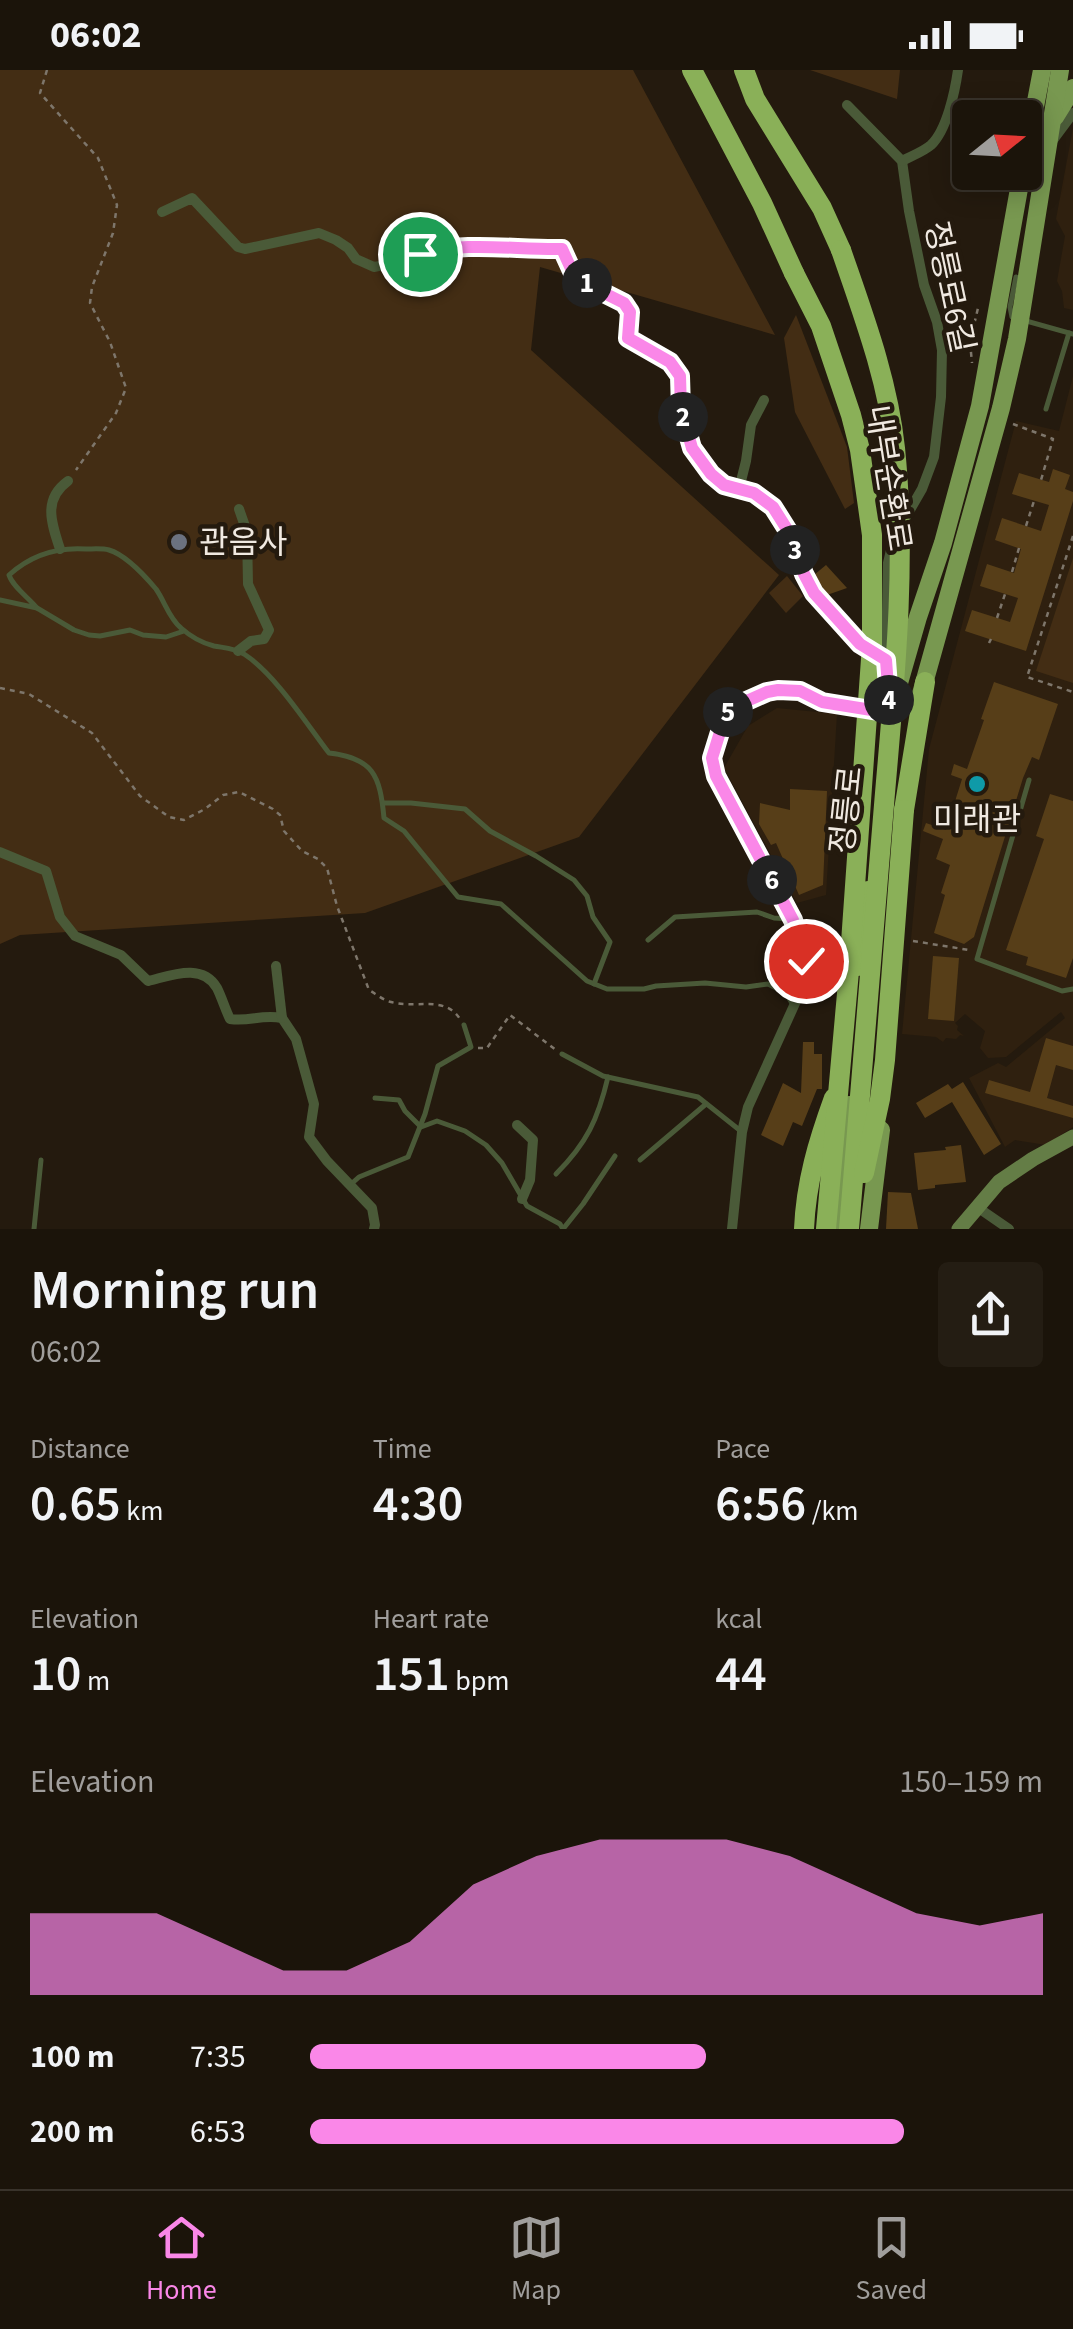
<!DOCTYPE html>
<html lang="en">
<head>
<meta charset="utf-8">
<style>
	:root { --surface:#1b140a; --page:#241d13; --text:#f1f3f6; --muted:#a09e9c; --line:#39332b; --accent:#fa87e8 }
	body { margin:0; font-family:"Source Sans 3","Noto Sans KR",sans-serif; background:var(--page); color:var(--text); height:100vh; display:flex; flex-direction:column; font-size:38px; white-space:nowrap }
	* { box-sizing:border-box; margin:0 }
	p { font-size:32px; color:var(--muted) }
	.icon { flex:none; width:55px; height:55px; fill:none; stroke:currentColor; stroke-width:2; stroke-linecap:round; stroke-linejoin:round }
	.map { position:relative; height:1159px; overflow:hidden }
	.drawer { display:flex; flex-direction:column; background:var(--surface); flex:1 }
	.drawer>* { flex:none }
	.needle { width:65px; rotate:72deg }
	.tools { position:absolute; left:952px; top:30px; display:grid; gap:20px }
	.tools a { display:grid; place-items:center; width:90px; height:90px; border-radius:10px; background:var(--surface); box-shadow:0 5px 25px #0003,0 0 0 2px var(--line); font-size:50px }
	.pin { position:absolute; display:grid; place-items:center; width:85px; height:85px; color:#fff; margin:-42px; border:5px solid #fff; border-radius:50%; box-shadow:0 2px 10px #0007 }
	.km { position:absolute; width:50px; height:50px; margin:-25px; border-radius:50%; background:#222; color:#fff; font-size:28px; line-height:50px; text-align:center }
	.round { display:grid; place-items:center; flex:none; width:105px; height:105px; border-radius:10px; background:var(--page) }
	.summary { display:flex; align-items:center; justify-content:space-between; height:170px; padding:0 30px }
	h1 { font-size:55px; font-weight:600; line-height:75px }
	.figures { display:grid; grid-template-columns:repeat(3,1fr); gap:15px; height:170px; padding:10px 30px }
	.figures div { display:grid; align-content:center }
	.figures b { font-size:50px; font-weight:600 }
	.figures small { font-size:28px; font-weight:400 }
	.figures p { font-size:28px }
	.chart { height:280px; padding:20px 30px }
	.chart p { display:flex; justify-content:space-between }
	.chart svg { width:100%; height:180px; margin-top:10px; fill:var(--accent); opacity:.7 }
	ul { padding:0 30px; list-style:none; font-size:32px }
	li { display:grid; grid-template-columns:160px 120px 1fr; align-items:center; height:75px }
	li i { height:25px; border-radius:12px; background:var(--accent) }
	.status { display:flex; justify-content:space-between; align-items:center; height:70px; padding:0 50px; background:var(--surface); direction:ltr }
	.status svg { height:28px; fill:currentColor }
	.tabs { display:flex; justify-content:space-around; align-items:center; height:140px; border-top:2px solid var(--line); background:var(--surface); font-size:28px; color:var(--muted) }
	.tabs a { display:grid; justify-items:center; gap:5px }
	.tabs .selected { color:var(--accent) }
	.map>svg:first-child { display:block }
	.built { fill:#2f200f }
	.green { fill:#432d14 }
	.building { fill:#573e18 }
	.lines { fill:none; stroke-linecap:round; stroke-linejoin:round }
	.path { stroke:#7e766b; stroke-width:2.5; stroke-dasharray:5 5; stroke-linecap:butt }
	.lane { stroke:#4a5a38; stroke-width:5 }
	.street { stroke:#4a5a38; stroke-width:10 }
	.secondary { stroke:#647d46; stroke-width:15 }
	.primary { stroke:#789850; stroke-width:18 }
	.highway { stroke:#8ab058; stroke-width:20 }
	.highway-bridge { stroke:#8ab058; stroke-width:20 }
	.route-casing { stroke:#fff; stroke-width:20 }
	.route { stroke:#fa87e8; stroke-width:12 }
	.worship-dot { fill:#6b7280; stroke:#241a0e; stroke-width:4 }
	.culture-dot { fill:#0f9aa8; stroke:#241a0e; stroke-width:4 }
	.labels { text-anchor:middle; stroke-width:9; stroke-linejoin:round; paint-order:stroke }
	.street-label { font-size:32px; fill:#f0e9e1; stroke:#241a0e }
	.poi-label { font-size:32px; fill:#f0e9e1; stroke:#241a0e; text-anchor:start }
</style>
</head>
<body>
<div class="status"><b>06:02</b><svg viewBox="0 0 49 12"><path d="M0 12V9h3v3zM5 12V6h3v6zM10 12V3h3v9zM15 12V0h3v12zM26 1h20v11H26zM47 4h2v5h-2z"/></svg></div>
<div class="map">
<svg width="1073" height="1159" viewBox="0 0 1073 1159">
	<rect width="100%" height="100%" fill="#241a0e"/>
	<!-- built -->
	<g class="built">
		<polygon points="1073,58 1073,240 1064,238 1062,221 1057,211 1065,166 1056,149"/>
		<polygon points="1073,306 1073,1057 1046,1075 1015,1070 1005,1077 969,1008 998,993 1006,997 1065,948 1061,942 1006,987 988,988 980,978 985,961 965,944 955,953 958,956 957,960 964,966 960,965 956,969 946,968 943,972 936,967 902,964 929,679 1016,351 1059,361"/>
		<polygon points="777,638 837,644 826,825 797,833 724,698 748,656"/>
	</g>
	<!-- green -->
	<g class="green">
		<polygon points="0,0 633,0 775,265 540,197 531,280 779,505 579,767 365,843 20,865 0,874"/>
		<polygon points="810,0 900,0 897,29"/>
		<polygon points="796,245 847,377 854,433 845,439 795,342 784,268"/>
		<polygon points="1073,488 1073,613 1036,601"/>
		<polygon points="787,506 803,526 786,543 769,523"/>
	</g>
	<!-- building -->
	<g class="building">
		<polygon points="1053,399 1070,405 1065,419 1073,422 1073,431 1026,581 965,561 972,540 1010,552 1018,528 980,516 987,494 1014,503 1021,479 995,470 1002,448 1041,461 1049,435 1012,424 1019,403 1049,412"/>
		<polygon points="826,495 847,518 827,525 821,518 814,505"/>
		<polygon points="994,612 1058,634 1039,690 1032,687 1023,708 974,867 964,874 934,863 945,825 941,823 950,795 936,789 943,769 923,761 926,753 946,760 962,709 951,705 954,694 967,699 984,650 981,649"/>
		<polygon points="790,719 827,721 823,815 799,825 776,773 771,775 759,754 760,733 790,740"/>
		<polygon points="1050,724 1073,731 1073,888 1066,908 1026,895 1028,887 1006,880 1044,769 1036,766"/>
		<polygon points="933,886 959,888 954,951 928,949"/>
		<polygon points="1046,968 1073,976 1073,1000 1056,995 1047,1028 1073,1036 1073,1048 985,1023 989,1010 1030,1022"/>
		<polygon points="803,972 814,972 814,984 822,984 822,1019 817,1019 802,1056 793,1052 783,1076 761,1065 783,1013 801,1023"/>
		<polygon points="963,1012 1001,1074 984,1085 952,1032 925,1048 916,1033 948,1014 952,1019"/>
		<polygon points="961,1075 966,1112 935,1115 935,1118 918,1120 914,1083 946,1080 945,1077"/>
		<polygon points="888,1122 911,1123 918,1159 886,1159"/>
	</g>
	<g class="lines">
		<!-- path -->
		<g class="path">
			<polyline points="47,0 40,23 98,88 117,135 113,163 92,217 90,233 110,272 126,318 116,343 76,400"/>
			<polyline points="940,227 944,226 965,242 970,272 978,238 980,239"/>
			<polyline points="970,272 972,293"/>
			<polyline points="1013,354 1053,369 1041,410"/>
			<polyline points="1026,456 1034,431"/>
			<polyline points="1073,466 1027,607 1073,622"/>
			<polyline points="1012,502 1019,478"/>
			<polyline points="997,548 1005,524"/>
			<polyline points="989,573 991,569"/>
			<path d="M0,618L29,624L92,663L140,726L169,747L184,750L205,739L223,725L239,722L273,739L280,745L284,761L302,781L318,789L327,798L337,836L369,920C376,924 383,930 391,932C416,939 445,925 460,949"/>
			<polyline points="913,871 969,880"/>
			<polyline points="478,978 487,978 510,945 556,980"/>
		</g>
		<!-- lane -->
		<g class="lane">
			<polyline points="1016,207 1010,237 1012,247 1073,264"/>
			<polyline points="1046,339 1069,263"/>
			<path d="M0,530L37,538C28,527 13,517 9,505C31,485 57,477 86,479C93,479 102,478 109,480C126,485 145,506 156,519C165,532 169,548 181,558C190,566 202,573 214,576C225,578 234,578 244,584C275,604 306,653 329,683C373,688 380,705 384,748L404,761L458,827L501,834L587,911L607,919H644L656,916L705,913L746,917L768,914L786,923L793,935"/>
			<polyline points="37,538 74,560 89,565 100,566 130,560 143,565 166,567 184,561"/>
			<polyline points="1029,710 977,889 1062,921 1073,919"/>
			<polyline points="383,733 411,733 465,739 490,761 536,786 574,810 587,826 593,847 610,872 594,914"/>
			<polyline points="648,870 675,847 757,842 774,848 790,849"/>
			<polyline points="562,984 603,1006 698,1027 742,1062"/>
			<polyline points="375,1028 399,1030 405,1041 421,1057 437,1051 465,1061 486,1075 502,1093 527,1136 560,1154 563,1159"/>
			<polyline points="640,1090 706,1034"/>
			<path d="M556,1104C587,1073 598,1049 608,1007"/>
			<polyline points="350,1115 359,1107 408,1087 425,1044 438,996 471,977 464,955"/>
			<polyline points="34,1159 41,1090"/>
			<polyline points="563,1159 583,1134 615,1086"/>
		</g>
		<!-- street -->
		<g class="street">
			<polyline points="847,35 902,91 909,141 924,215 937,252 942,280 941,327 934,387 922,419 903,452"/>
			<polyline points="1053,70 1073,43"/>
			<path d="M902,91C911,86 923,82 931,75C947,60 955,21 958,0"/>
			<path d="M162,142L192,128L238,177L245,179L319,163L336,170L348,178L356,189L374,197C395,194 414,183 435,180C477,174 519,180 562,179L573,203L590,216L624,233L630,241L628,267L670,291L680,307L681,339L692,378L711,404L724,415L754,423L773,437L789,464L803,504L814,523L860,574L872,582"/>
			<polyline points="739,419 746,391 751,355 764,330"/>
			<path d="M60,479C51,452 43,429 68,411"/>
			<polyline points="238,581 251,571 264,569 269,560 248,514 247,462 239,439"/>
			<polyline points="886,589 888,493 893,472"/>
			<path d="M0,782L46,801L60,847L75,866L121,885L148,911C170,906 202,892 217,918C222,928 225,939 230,949C250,952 261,944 282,948L296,969L314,1034L309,1067L327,1091L372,1138L375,1155L374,1159"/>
			<polyline points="276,896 282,948"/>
			<polyline points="517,1055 533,1070 530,1110 522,1129"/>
			<polyline points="977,1137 1009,1159"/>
			<polyline points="732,1159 742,1062 748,1037 802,918 805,891 793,849 715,706 712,688 725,646 739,634 767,623 778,620 800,621 821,632 890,643 890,641"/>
		</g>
		<!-- secondary -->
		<polyline class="secondary" points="959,1159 999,1112 1033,1089 1073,1067"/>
		<!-- primary -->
		<g class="primary">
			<polyline points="1055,47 1073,18"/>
			<polyline points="1025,89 1042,0"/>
			<polyline points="899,613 918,547 943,473 980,336 1022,102"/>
			<polyline points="921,624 1001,338 1017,269 1060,0"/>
			<polyline points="838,1159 849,1035"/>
			<polyline points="869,1159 881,1060"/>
		</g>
		<!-- highway -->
		<g class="highway">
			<polyline points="692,0 762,133 794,203"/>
			<polyline points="744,0 755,29 822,138 841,180"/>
			<polyline points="904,740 925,612"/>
			<polyline points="858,896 868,821"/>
			<path d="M804,1159C806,1112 818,1072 834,1028"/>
		</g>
		<!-- highway-bridge -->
		<g class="highway-bridge">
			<path d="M841,180C863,244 888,310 895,378C907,496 894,616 884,735C872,876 861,1018 849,1159"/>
			<polyline points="794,203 821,256 851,345 860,380 872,465 872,575 849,901 826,1159"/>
			<polyline points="864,1103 880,1029 885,990 904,740"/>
		</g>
	</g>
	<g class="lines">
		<defs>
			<path id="route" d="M420,184C466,171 515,180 562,179L573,203L590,216L624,233L630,242L628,268L670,292L680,306L681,339L692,378L711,404L724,415L754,423L773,437L790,464L804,504L814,523L860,574L886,590L890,643L822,632L800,621L778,620L767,622L740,634L725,646L712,688L716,706L793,850L806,891"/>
		</defs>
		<!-- route casing -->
		<use href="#route" class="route-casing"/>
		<!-- route -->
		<use href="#route" class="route"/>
	</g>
	<!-- markers -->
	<circle class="worship-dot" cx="179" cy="472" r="10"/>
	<circle class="culture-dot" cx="977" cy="714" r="10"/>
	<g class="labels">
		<!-- street labels -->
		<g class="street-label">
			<text transform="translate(950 217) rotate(78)" y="11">정릉로6길</text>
			<text transform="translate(889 408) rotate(81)" y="11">내부순환로</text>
			<text transform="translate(846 740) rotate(-84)" y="11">정릉로</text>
		</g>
		<!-- poi labels -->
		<g class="poi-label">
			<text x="199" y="483">관음사</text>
			<text x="977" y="760" text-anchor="middle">미래관</text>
		</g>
	</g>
</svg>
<div class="tools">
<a><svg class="needle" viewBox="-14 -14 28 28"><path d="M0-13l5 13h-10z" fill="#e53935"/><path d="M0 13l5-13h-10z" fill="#a09e9c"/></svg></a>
</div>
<div class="pin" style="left:420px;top:184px;background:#1e9e55"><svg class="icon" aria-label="arrive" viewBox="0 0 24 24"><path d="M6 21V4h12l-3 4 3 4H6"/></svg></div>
<div class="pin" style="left:806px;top:891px;background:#d93025"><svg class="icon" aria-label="check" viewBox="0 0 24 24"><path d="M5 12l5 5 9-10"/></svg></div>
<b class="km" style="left:587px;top:213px">1</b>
<b class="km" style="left:683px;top:347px">2</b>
<b class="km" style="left:795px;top:480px">3</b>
<b class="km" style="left:889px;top:630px">4</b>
<b class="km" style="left:728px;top:642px">5</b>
<b class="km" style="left:772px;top:810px">6</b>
</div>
<section class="drawer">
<div class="summary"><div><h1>Morning run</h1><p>06:02</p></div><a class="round"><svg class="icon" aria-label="share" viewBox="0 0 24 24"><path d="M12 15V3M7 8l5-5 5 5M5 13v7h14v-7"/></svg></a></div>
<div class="figures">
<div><p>Distance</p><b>0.65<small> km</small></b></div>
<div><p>Time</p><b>4:30</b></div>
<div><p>Pace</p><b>6:56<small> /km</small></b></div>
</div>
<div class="figures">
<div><p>Elevation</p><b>10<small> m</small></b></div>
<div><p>Heart rate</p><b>151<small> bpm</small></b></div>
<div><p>kcal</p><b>44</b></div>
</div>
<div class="chart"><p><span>Elevation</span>150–159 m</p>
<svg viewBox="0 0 160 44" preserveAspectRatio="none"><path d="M0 44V24L10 24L20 24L30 31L40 38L50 38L60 31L70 17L80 10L90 6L100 6L110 6L120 10L130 17L140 24L150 27L160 24V44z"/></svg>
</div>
<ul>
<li><b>100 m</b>7:35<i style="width:54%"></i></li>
<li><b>200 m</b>6:53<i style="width:81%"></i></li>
</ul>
</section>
<nav class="tabs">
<a class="selected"><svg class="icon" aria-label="home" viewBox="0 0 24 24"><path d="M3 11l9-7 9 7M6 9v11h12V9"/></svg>Home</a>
<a><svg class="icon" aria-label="map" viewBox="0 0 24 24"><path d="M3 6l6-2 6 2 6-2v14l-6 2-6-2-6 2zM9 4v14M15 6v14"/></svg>Map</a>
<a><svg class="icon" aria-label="saved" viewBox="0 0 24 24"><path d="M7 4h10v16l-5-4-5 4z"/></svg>Saved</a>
</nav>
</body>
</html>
